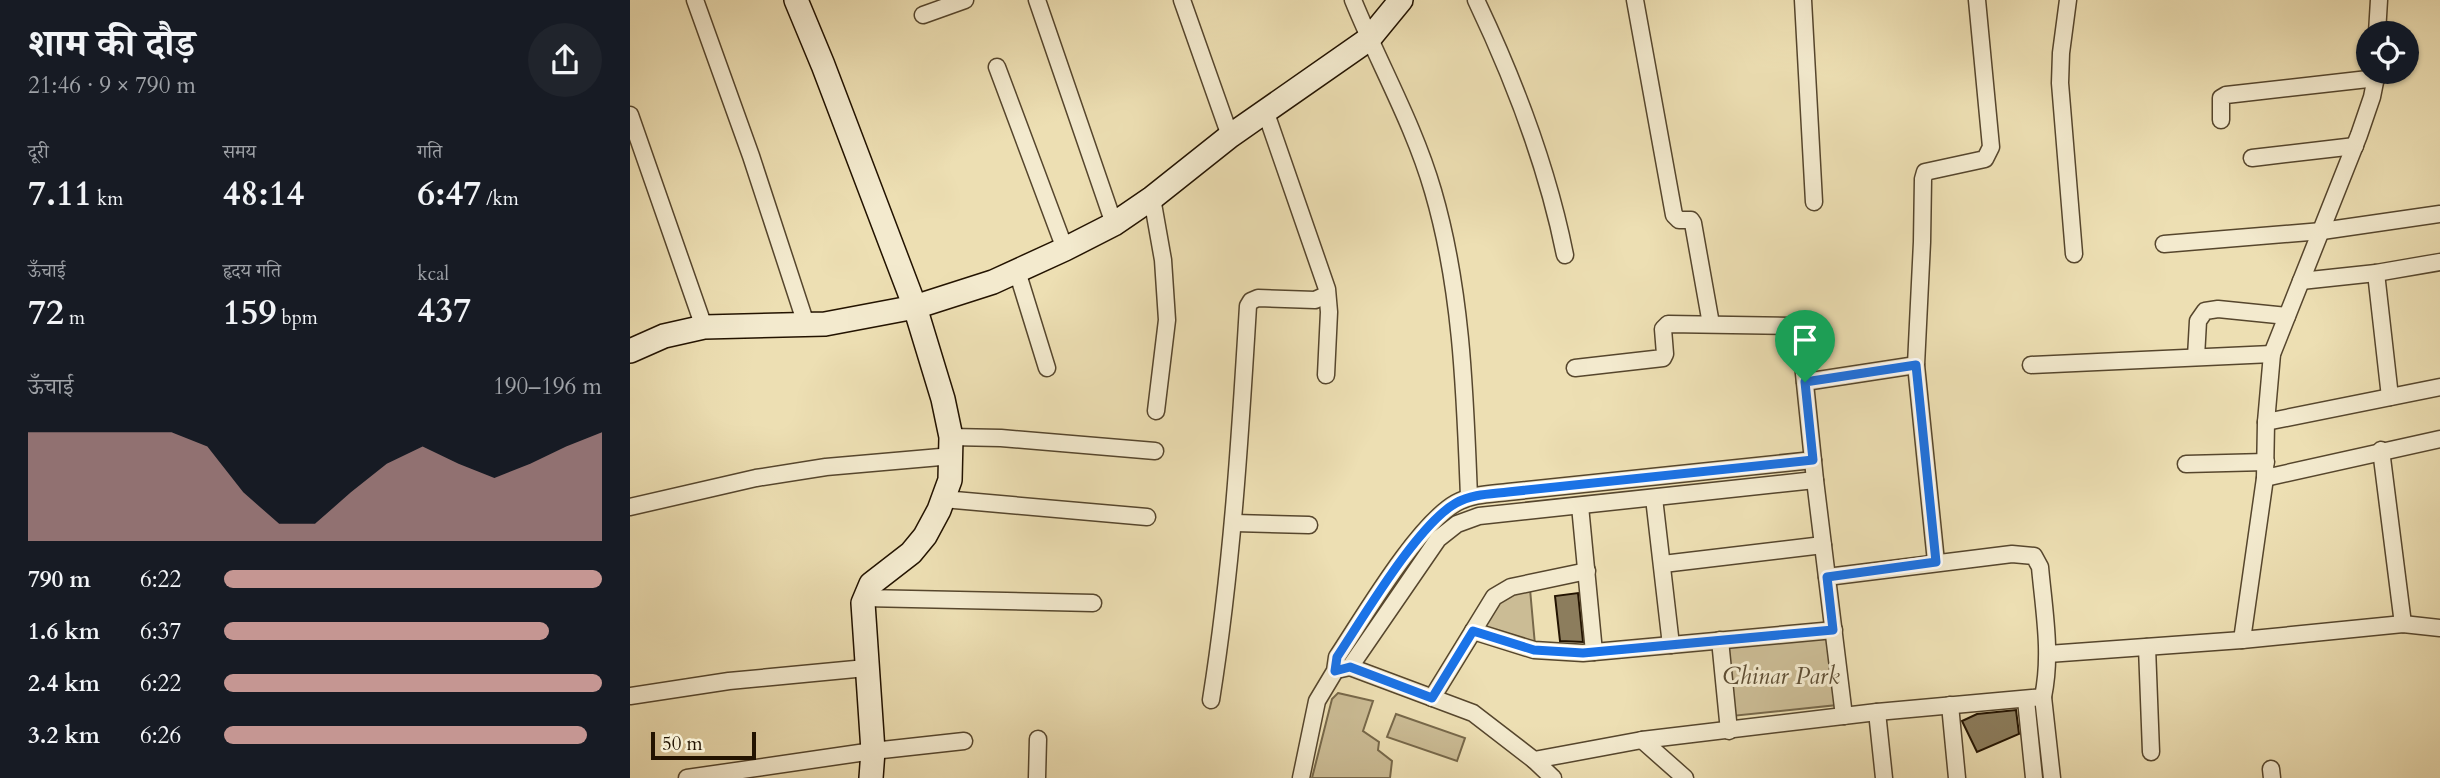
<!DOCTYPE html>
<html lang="hi">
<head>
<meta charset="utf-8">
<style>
	:root { --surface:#171b24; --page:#20242c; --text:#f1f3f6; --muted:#9ea1a6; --accent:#c59692 }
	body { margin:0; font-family:Cardo,"Noto Serif Devanagari",serif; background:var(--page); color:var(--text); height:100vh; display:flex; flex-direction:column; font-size:26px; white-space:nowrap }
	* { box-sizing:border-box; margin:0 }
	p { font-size:23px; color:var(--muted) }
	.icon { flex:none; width:38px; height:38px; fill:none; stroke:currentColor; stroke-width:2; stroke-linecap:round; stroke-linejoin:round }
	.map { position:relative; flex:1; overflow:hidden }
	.side { display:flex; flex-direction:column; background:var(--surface); width:630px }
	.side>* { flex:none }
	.controls { position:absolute; left:1726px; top:21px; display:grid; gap:14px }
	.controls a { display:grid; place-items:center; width:63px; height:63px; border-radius:50%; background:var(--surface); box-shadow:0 2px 5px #0004; font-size:35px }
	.scale { position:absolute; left:21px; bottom:18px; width:105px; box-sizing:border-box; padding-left:7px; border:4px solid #231300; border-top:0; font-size:19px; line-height:24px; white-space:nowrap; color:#231300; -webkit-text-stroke:5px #f3eace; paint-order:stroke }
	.pin { position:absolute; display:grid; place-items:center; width:60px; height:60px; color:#fff; margin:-72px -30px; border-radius:50% 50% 50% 0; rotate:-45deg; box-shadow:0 0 7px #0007 }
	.pin .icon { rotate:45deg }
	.round { display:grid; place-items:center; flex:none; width:74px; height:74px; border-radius:37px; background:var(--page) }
	.head { display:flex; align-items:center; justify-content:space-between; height:119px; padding:0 28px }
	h1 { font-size:38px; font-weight:700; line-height:52px }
	.figures { display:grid; grid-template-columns:repeat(3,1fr); gap:10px; height:119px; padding:7px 28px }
	.figures div { display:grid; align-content:center }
	.figures b { font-size:35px; font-weight:700 }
	.figures small { font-size:19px; font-weight:400 }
	.figures p { font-size:19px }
	.chart { height:196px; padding:14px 28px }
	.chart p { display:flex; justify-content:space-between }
	.chart svg { width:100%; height:126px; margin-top:7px; fill:var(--accent); opacity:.7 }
	ul { padding:0 28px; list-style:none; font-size:23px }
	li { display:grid; grid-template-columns:112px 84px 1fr; align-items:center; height:52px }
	li i { height:18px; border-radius:9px; background:var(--accent) }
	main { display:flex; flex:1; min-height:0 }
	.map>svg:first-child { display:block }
	.green { fill:#cbbc95; stroke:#77684a; stroke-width:2 }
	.building { fill:#8c7d5d; stroke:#231300; stroke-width:2 }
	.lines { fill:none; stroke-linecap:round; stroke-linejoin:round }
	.street-casing { stroke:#56462d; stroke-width:19 }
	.secondary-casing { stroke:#231300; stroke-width:26 }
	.street { stroke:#f3eace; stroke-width:16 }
	.secondary { stroke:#f3eace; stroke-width:23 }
	.route-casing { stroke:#fff; stroke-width:14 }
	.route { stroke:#1a73e8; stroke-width:9 }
	.labels { text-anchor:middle; stroke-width:6; stroke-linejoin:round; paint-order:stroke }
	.park-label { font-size:24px; font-style:italic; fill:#5e4e34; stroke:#f3eace }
</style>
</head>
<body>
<main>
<section class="side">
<div class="head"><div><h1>शाम की दौड़</h1><p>21:46 · 9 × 790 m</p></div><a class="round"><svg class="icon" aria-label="share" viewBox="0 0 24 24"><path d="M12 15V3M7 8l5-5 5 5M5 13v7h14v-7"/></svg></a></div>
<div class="figures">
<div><p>दूरी</p><b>7.11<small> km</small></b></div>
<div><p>समय</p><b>48:14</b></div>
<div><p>गति</p><b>6:47<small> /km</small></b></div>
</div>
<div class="figures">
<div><p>ऊँचाई</p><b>72<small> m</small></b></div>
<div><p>हृदय गति</p><b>159<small> bpm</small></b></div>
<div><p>kcal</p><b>437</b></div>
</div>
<div class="chart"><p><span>ऊँचाई</span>190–196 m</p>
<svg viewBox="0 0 160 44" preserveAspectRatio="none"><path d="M0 44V6L10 6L20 6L30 6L40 6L50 11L60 27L70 38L80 38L90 27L100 17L110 11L120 17L130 22L140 17L150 11L160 6V44z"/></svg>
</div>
<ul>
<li><b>790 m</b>6:22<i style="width:100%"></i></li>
<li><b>1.6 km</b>6:37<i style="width:86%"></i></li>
<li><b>2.4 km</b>6:22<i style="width:100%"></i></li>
<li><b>3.2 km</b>6:26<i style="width:96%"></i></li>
</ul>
</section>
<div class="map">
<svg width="1810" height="778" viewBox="0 0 1810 778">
	<rect width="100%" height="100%" fill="#eddfb3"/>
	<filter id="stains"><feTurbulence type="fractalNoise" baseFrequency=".00286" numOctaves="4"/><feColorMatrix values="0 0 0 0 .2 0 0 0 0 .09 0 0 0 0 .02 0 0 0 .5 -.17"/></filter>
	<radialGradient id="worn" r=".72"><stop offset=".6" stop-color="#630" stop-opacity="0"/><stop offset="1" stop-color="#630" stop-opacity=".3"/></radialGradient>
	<!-- green -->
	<g class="green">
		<polygon points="900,589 905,645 851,629 872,595"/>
		<polygon points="1199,636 1207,705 1102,716 1095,646"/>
		<polygon points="708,693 743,701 733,731 749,742 748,750 762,761 760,778 682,778 702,699"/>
		<polygon points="766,714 835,738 827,761 757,737"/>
	</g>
	<!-- building -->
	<g class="building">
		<polygon points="948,593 953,642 930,641 925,596"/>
		<polygon points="1386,710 1389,734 1347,752 1332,721 1347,714"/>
	</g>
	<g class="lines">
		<defs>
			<g id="street">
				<polyline points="65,0 121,156 176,324"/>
				<polyline points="407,0 484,224"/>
				<polyline points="552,0 600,136"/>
				<path d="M723,0C749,64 784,125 803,191C832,290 835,395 839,497"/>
				<path d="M846,0C885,82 917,165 935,255"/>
				<polyline points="1005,0 1044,215 1049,220 1061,220 1063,223 1081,324"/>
				<polyline points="1173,0 1184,202"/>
				<polyline points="1438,0 1431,53 1430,83 1444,254"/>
				<polyline points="293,15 335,0"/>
				<polyline points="1747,33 1749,0"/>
				<polyline points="367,67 435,249"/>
				<polyline points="636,113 697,289 699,312 696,375"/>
				<polyline points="0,115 74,327"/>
				<polyline points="1591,120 1591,98 1596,95 1747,78"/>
				<polyline points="1622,158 1725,146"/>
				<polyline points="522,198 533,260 537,320 526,411"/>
				<polyline points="1534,244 1692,231 1810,214"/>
				<polyline points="387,271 417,368"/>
				<polyline points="1746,273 1760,397"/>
				<polyline points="1671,281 1746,273 1810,262"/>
				<polyline points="1566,357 1568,321 1575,311 1588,309 1657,316"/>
				<polyline points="1401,365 1642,354"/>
				<polyline points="945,368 1033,358 1035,354 1033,329 1038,324 1162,326 1170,335 1185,480 1214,716"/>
				<polyline points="1175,382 1286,365"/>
				<polyline points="1636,422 1810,387"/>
				<polyline points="321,437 371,438 525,451"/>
				<polyline points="1751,450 1773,624"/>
				<polyline points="1556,464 1636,462"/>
				<polyline points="1635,478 1810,439"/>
				<polyline points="1024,498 1041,645"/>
				<polyline points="313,499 517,517"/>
				<polyline points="950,506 964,652"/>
				<polyline points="0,507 126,478 196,467 322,456"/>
				<polyline points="605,523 679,525"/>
				<polyline points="1306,562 1286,365 1292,242 1293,179 1295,172 1355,159 1361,147 1347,0"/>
				<polyline points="1033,564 1193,545"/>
				<polyline points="234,598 463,603"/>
				<polyline points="843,631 904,650 953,653 1204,630"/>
				<polyline points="1090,640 1099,731"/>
				<polyline points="1612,640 1635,478 1636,422 1642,354 1729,135 1742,97 1747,72"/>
				<polyline points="1517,647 1521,752"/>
				<polyline points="1418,654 1612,640 1773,624 1810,628"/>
				<path d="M720,667L843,713L904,760L1012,740L1247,712L1413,697C1422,654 1414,611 1410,567L1404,556L1382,554L1197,577"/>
				<polyline points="711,669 720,667 808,539 827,524 849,516 1185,480"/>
				<polyline points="0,696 99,681 236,668"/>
				<polyline points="1413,697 1422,778"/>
				<polyline points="802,698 864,597 881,587 957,571"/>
				<path d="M581,700C602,568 610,439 618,306L621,301L628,298L685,300L696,295"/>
				<polyline points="1396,700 1404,778"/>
				<polyline points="1320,705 1327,778"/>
				<polyline points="1247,712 1254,778"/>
				<polyline points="1012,740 1055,778"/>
				<polyline points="904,760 923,778"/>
				<polyline points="1641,769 1642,778"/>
				<polyline points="57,778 243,751 334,741"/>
				<polyline points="407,778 408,739"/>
				<path d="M671,778L687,701L705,671L707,657C733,618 787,525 826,503C842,494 861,494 878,492L1183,460"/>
			</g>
			<g id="secondary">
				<polyline points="166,0 193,65 285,307 313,399 321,437 320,480 309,510 295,536 281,553 241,584 233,603 243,751 241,778"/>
				<polyline points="0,351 34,336 74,327 195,324 285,307 363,282 435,249 484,224 522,198 600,136 739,39 771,0"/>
			</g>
		</defs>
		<!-- street casing -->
		<use href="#street" class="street-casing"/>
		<!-- secondary casing -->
		<use href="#secondary" class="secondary-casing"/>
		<!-- street -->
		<use href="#street" class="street"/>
		<!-- secondary -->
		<use href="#secondary" class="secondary"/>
	</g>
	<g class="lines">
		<defs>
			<path id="route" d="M1286,365L1306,562L1197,577L1203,630L953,653L904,650L843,631L802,698L720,667L705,671L707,657C733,618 787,525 826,503C842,494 861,494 878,492L1183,460L1175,382Z"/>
		</defs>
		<!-- route casing -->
		<use href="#route" class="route-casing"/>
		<!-- route -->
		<use href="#route" class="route"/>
	</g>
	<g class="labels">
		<!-- park labels -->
		<g class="park-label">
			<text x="1151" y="684">Chinar Park</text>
		</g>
	</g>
	<rect width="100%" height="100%" filter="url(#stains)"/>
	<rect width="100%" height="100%" fill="url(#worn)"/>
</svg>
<div class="controls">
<a><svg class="icon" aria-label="locate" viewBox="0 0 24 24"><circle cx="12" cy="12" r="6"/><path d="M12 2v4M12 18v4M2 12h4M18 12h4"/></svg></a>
</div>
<div class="scale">50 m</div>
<div class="pin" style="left:1175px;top:382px;background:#1e9e55"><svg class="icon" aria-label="arrive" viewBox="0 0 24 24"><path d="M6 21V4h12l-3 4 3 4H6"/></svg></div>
</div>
</main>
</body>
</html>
